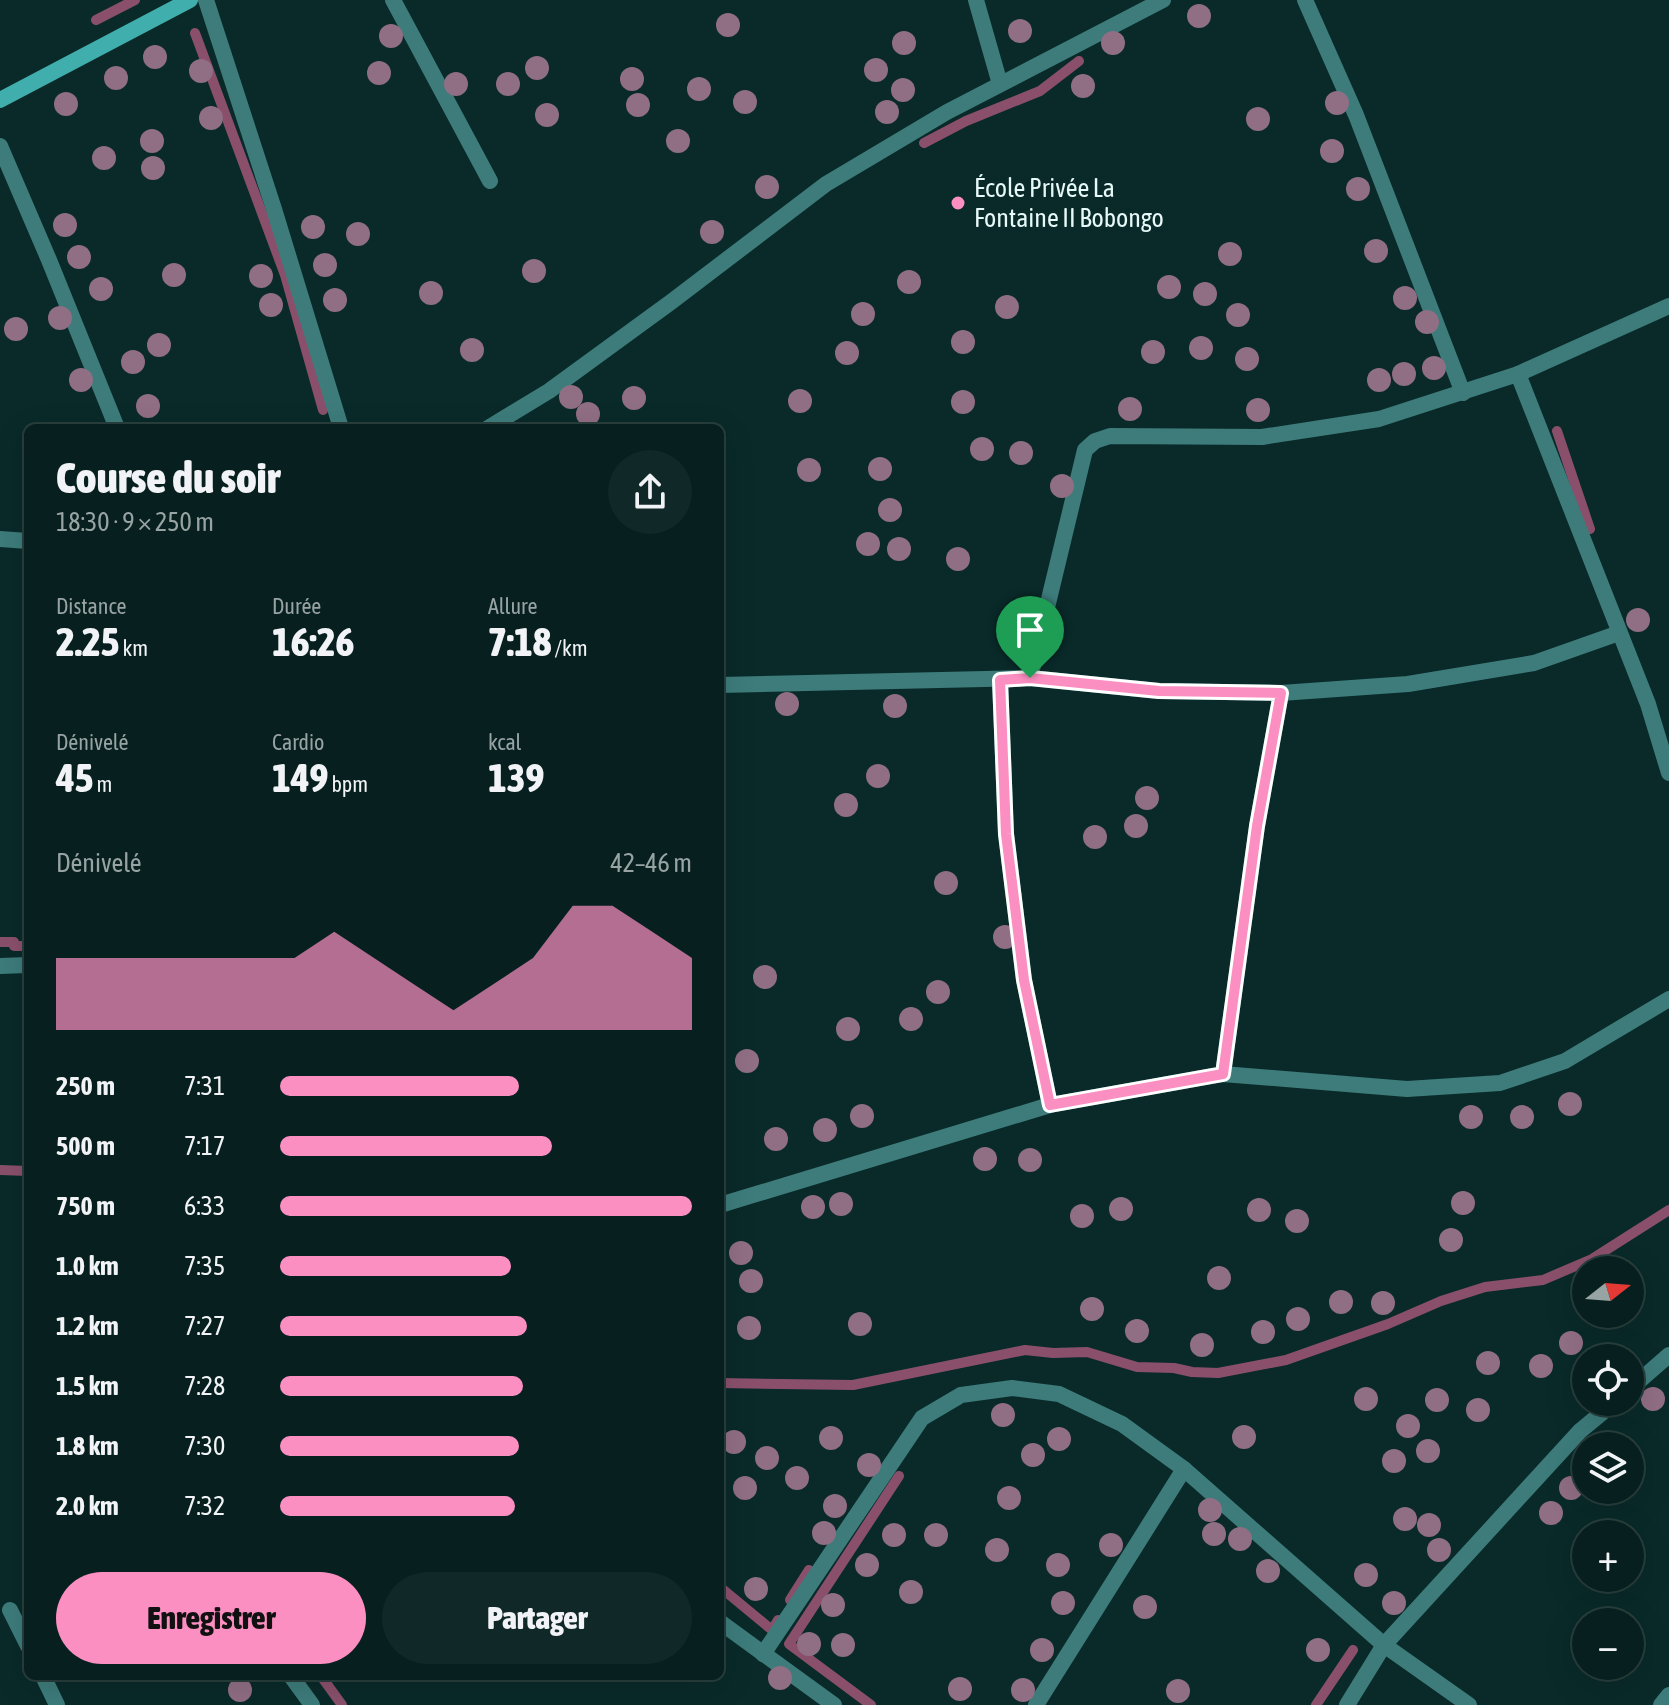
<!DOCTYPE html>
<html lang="fr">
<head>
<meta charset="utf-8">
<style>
	:root { --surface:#07201f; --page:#102828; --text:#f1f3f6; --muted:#98a3a4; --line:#283e3d; --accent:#fc8fc2 }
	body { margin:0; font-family:"Asap Condensed",sans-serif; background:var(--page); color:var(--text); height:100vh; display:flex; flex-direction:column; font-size:30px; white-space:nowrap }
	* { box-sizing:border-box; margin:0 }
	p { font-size:26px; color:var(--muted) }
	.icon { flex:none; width:44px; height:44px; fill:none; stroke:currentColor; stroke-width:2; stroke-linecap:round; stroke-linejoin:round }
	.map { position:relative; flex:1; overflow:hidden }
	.drawer { position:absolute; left:24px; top:424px; width:700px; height:1256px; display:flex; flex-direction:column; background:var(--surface); border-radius:12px; box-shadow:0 8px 32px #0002,0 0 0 2px var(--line) }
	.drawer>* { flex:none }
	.needle { width:52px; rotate:73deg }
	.controls { position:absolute; left:1572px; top:1256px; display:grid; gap:16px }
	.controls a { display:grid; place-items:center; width:72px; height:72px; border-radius:50%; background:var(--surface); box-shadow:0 8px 32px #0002,0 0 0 2px var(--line); font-size:40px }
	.pin { position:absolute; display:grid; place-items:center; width:68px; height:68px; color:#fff; margin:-82px -34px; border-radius:50% 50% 50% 0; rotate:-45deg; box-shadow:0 0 8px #0007 }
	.pin .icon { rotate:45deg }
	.round { display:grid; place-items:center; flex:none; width:84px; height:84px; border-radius:42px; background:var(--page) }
	.head { display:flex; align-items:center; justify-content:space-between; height:136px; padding:0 32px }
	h1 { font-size:44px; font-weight:800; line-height:60px }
	.metrics { display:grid; grid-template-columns:repeat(3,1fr); gap:12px; height:136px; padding:8px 32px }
	.metrics div { display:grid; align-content:center }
	.metrics b { font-size:40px; font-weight:800 }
	.metrics small { font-size:22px; font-weight:400 }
	.metrics p { font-size:22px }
	.chart { height:224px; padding:16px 32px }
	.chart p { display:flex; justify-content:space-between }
	.chart svg { width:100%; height:144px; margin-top:8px; fill:var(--accent); opacity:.7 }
	.action { display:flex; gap:16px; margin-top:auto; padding:16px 32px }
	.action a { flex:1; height:92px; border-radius:48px; background:var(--accent); color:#111; font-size:32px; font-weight:800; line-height:92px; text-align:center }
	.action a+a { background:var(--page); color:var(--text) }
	ul { padding:0 32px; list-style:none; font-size:26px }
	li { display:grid; grid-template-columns:128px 96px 1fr; align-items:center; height:60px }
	li i { height:20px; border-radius:10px; background:var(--accent) }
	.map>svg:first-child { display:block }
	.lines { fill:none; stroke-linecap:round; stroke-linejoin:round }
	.stream { stroke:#8a506b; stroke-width:10 }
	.minor { stroke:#3d7c7b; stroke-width:16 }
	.secondary { stroke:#40aead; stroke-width:16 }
	.tree { fill:#906e84 }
	.route-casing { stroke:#fff; stroke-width:16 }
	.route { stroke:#fc8fc2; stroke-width:10 }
	.poi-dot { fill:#fc8fc2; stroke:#092a29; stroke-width:3 }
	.labels { text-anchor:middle; stroke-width:8; stroke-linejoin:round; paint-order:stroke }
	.poi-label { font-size:26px; fill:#e7f8f8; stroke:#092a29; text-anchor:start }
</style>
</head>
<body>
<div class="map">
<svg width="1669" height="1705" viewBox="0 0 1669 1705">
	<rect width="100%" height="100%" fill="#092a29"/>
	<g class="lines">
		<!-- stream -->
		<g class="stream">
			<polyline points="96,20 135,0"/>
			<polyline points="195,33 285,275 323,410"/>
			<polyline points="924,143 966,121 1040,91 1079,61"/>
			<polyline points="1557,431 1590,529"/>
			<polyline points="0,942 14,942 14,946 28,946"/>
			<polyline points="0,1170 28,1171"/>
			<polyline points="720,1383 853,1385 1025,1350 1053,1353 1087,1352 1137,1367 1174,1368 1192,1372 1218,1373 1286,1360 1388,1324 1441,1301 1485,1287 1543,1280 1592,1259 1669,1210"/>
			<polyline points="720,1587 772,1630 778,1620"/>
			<polyline points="790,1600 809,1570"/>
			<polyline points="321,1676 342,1705"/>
			<polyline points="871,1705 789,1644 899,1476"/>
			<polyline points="1316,1705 1353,1650"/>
		</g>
		<!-- minor -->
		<g class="minor">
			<polyline points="206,0 274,209 341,428"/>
			<polyline points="393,0 490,181"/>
			<polyline points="976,0 1000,84"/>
			<polyline points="1305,0 1356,115 1463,393"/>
			<polyline points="0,146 49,260 117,428"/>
			<polyline points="1518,374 1648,704 1669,773"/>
			<polyline points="488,428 549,391 671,302 826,184 947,112 1163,0"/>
			<polyline points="0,539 28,541"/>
			<polyline points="1030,678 1085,450 1095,441 1110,436 1262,437 1379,419 1518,374 1669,306"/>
			<polyline points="1000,680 1006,834 1024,980 1050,1105"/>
			<polyline points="720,685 1030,678 1159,691 1281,693 1408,684 1534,663 1619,633"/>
			<polyline points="0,966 28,965"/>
			<polyline points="1223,1074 1257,826 1281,693"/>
			<polyline points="720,1205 1050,1105 1223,1074 1407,1089 1500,1083 1565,1061 1669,999"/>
			<polyline points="1630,1389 1669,1355"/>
			<polyline points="10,1610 28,1646"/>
			<polyline points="720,1622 834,1705"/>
			<polyline points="763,1654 922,1418 961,1395 1012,1388 1059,1394 1122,1424 1184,1469 1384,1645 1469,1705"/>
			<polyline points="43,1676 57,1705"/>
			<polyline points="291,1676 312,1705"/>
			<polyline points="1036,1705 1184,1469"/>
			<polyline points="1347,1705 1384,1645 1580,1431 1615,1402"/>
			<polyline points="1661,1705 1669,1695"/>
		</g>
		<!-- secondary -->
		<polyline class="secondary" points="0,100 190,0"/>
	</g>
	<!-- trees -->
	<g class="tree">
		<circle cx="1199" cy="16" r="12"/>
		<circle cx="728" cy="25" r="12"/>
		<circle cx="1020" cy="31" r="12"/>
		<circle cx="391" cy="36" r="12"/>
		<circle cx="904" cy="43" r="12"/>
		<circle cx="1113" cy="43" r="12"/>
		<circle cx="155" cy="57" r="12"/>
		<circle cx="537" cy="68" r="12"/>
		<circle cx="876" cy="70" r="12"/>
		<circle cx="201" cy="71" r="12"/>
		<circle cx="379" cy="73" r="12"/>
		<circle cx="116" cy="78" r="12"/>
		<circle cx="632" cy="79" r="12"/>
		<circle cx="456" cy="84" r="12"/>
		<circle cx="508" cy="84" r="12"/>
		<circle cx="1083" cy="86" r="12"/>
		<circle cx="699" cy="89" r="12"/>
		<circle cx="903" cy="90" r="12"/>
		<circle cx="745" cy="102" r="12"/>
		<circle cx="1337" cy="103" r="12"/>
		<circle cx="66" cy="104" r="12"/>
		<circle cx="638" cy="105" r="12"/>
		<circle cx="887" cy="112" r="12"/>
		<circle cx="547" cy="115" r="12"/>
		<circle cx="211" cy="118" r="12"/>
		<circle cx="1258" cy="119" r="12"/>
		<circle cx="152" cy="141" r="12"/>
		<circle cx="678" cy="141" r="12"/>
		<circle cx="1332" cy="151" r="12"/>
		<circle cx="104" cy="158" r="12"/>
		<circle cx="153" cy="168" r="12"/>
		<circle cx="767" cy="187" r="12"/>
		<circle cx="1358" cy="189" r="12"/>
		<circle cx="65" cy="225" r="12"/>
		<circle cx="313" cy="227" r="12"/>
		<circle cx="712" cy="232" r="12"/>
		<circle cx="358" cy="234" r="12"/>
		<circle cx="1376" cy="251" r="12"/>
		<circle cx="1230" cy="254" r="12"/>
		<circle cx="79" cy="257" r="12"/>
		<circle cx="325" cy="265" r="12"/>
		<circle cx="534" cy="271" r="12"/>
		<circle cx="174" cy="275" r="12"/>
		<circle cx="261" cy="276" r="12"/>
		<circle cx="909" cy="282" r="12"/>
		<circle cx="1169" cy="287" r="12"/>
		<circle cx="101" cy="289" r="12"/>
		<circle cx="431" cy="293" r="12"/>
		<circle cx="1205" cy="294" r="12"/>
		<circle cx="1405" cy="298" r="12"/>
		<circle cx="335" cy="300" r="12"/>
		<circle cx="271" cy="305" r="12"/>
		<circle cx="1007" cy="307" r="12"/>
		<circle cx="863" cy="314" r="12"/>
		<circle cx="1238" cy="315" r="12"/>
		<circle cx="60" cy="318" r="12"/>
		<circle cx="1427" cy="322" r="12"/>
		<circle cx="16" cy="329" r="12"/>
		<circle cx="963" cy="342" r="12"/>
		<circle cx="159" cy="345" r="12"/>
		<circle cx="1201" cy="348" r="12"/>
		<circle cx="472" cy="350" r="12"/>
		<circle cx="1153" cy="352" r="12"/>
		<circle cx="847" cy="353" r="12"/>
		<circle cx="1247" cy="359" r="12"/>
		<circle cx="133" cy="362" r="12"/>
		<circle cx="1434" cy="368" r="12"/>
		<circle cx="1404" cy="374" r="12"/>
		<circle cx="81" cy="380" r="12"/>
		<circle cx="1379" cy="380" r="12"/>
		<circle cx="571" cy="397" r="12"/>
		<circle cx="634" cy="398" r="12"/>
		<circle cx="800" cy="401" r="12"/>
		<circle cx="963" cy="402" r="12"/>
		<circle cx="148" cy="406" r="12"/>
		<circle cx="1130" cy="409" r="12"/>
		<circle cx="1258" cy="410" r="12"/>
		<circle cx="588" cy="414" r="12"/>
		<circle cx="982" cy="449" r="12"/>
		<circle cx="1021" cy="453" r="12"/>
		<circle cx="880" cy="469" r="12"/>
		<circle cx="809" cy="470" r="12"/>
		<circle cx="1062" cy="486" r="12"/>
		<circle cx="890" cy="510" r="12"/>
		<circle cx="868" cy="544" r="12"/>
		<circle cx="899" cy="549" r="12"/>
		<circle cx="958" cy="559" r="12"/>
		<circle cx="1638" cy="620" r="12"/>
		<circle cx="787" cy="704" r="12"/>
		<circle cx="895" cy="706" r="12"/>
		<circle cx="878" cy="776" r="12"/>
		<circle cx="1147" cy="798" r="12"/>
		<circle cx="846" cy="805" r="12"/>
		<circle cx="1136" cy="826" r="12"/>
		<circle cx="1095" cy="837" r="12"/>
		<circle cx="946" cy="883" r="12"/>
		<circle cx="1005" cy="937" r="12"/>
		<circle cx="765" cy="977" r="12"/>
		<circle cx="938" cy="992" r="12"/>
		<circle cx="911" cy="1019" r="12"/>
		<circle cx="848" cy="1029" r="12"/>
		<circle cx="747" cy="1061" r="12"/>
		<circle cx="1570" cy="1104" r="12"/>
		<circle cx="862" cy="1116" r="12"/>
		<circle cx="1471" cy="1117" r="12"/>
		<circle cx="1522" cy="1117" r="12"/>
		<circle cx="825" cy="1130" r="12"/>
		<circle cx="776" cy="1139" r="12"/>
		<circle cx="985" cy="1159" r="12"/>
		<circle cx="1030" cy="1160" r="12"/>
		<circle cx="1463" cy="1203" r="12"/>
		<circle cx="841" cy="1204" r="12"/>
		<circle cx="813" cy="1207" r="12"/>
		<circle cx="1121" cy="1209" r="12"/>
		<circle cx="1259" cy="1210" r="12"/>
		<circle cx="1082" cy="1216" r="12"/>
		<circle cx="1297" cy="1221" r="12"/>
		<circle cx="1451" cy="1240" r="12"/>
		<circle cx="741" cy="1253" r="12"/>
		<circle cx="1219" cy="1278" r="12"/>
		<circle cx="751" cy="1281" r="12"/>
		<circle cx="1341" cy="1302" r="12"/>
		<circle cx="1383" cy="1303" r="12"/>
		<circle cx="1092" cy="1309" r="12"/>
		<circle cx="1298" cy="1319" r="12"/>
		<circle cx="860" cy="1324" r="12"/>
		<circle cx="749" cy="1328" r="12"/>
		<circle cx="1137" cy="1331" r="12"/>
		<circle cx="1263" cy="1332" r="12"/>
		<circle cx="1571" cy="1343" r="12"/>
		<circle cx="1202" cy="1345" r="12"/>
		<circle cx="1488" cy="1363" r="12"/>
		<circle cx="1541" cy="1366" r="12"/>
		<circle cx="1366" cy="1399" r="12"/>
		<circle cx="1653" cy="1399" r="12"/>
		<circle cx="1437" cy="1400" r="12"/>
		<circle cx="1478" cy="1410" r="12"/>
		<circle cx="1003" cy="1415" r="12"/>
		<circle cx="1408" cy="1426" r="12"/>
		<circle cx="1244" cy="1437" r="12"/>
		<circle cx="831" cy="1438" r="12"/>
		<circle cx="1059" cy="1439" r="12"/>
		<circle cx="734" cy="1442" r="12"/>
		<circle cx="1428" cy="1451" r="12"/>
		<circle cx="1033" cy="1455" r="12"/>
		<circle cx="767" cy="1458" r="12"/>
		<circle cx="1394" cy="1461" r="12"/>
		<circle cx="869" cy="1465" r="12"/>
		<circle cx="797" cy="1478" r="12"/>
		<circle cx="745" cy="1488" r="12"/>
		<circle cx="1571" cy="1488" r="12"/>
		<circle cx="1009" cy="1498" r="12"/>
		<circle cx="835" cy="1506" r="12"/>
		<circle cx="1210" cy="1510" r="12"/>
		<circle cx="1551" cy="1513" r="12"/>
		<circle cx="1405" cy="1519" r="12"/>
		<circle cx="1429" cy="1525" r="12"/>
		<circle cx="824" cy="1533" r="12"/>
		<circle cx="1214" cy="1534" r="12"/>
		<circle cx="894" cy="1535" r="12"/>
		<circle cx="936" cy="1535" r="12"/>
		<circle cx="1240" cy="1539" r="12"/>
		<circle cx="1111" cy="1545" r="12"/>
		<circle cx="997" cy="1550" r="12"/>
		<circle cx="1439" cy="1550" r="12"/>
		<circle cx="867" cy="1565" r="12"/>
		<circle cx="1058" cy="1565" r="12"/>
		<circle cx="1268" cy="1571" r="12"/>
		<circle cx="1366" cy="1575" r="12"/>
		<circle cx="756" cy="1589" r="12"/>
		<circle cx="911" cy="1592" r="12"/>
		<circle cx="1063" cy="1603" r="12"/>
		<circle cx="1394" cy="1603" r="12"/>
		<circle cx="833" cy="1605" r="12"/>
		<circle cx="1145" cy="1607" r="12"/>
		<circle cx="809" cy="1644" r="12"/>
		<circle cx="843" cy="1645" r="12"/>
		<circle cx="1042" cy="1650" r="12"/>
		<circle cx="1318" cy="1650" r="12"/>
		<circle cx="780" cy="1678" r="12"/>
		<circle cx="960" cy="1689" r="12"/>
		<circle cx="240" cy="1690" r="12"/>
		<circle cx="1023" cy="1690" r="12"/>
		<circle cx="1178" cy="1691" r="12"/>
	</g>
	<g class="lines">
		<defs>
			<polygon id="route" points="1030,678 1159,691 1281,693 1257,826 1223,1074 1050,1105 1024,980 1006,834 1000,680"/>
		</defs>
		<!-- route casing -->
		<use href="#route" class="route-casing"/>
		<!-- route -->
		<use href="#route" class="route"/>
	</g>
	<!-- markers -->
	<circle class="poi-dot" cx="958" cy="203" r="8"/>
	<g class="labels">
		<!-- poi labels -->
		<g class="poi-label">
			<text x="974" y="197">École Privée La<tspan x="974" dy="30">Fontaine II Bobongo</tspan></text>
		</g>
	</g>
</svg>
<div class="controls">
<a><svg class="needle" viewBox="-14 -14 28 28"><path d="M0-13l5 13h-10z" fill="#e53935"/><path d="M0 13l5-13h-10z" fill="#98a3a4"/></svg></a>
<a><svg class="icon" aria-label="locate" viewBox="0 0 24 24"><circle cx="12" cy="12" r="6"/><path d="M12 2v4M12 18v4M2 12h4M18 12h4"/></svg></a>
<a><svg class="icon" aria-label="layers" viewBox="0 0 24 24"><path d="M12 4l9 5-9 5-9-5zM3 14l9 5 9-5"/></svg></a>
<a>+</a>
<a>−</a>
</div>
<div class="pin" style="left:1030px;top:678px;background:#1e9e55"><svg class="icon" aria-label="arrive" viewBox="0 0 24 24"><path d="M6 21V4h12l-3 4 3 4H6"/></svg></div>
<section class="drawer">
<div class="head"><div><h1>Course du soir</h1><p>18:30 · 9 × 250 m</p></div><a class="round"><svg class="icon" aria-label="share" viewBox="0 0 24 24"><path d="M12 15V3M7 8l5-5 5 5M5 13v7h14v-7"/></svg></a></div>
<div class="metrics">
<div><p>Distance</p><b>2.25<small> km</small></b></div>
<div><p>Durée</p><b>16:26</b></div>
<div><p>Allure</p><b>7:18<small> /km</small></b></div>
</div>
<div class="metrics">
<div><p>Dénivelé</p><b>45<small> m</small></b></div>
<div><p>Cardio</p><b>149<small> bpm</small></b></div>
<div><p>kcal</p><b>139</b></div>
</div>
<div class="chart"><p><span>Dénivelé</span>42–46 m</p>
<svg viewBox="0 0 160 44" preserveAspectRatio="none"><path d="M0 44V22L10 22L20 22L30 22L40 22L50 22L60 22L70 14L80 22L90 30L100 38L110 30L120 22L130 6L140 6L150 14L160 22V44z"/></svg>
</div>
<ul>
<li><b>250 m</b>7:31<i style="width:58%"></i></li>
<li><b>500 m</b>7:17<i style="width:66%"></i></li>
<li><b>750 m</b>6:33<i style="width:100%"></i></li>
<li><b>1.0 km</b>7:35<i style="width:56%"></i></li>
<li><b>1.2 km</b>7:27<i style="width:60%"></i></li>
<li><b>1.5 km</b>7:28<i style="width:59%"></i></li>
<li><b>1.8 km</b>7:30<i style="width:58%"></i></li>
<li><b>2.0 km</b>7:32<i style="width:57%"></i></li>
</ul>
<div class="action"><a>Enregistrer</a><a>Partager</a></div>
</section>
</div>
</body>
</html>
